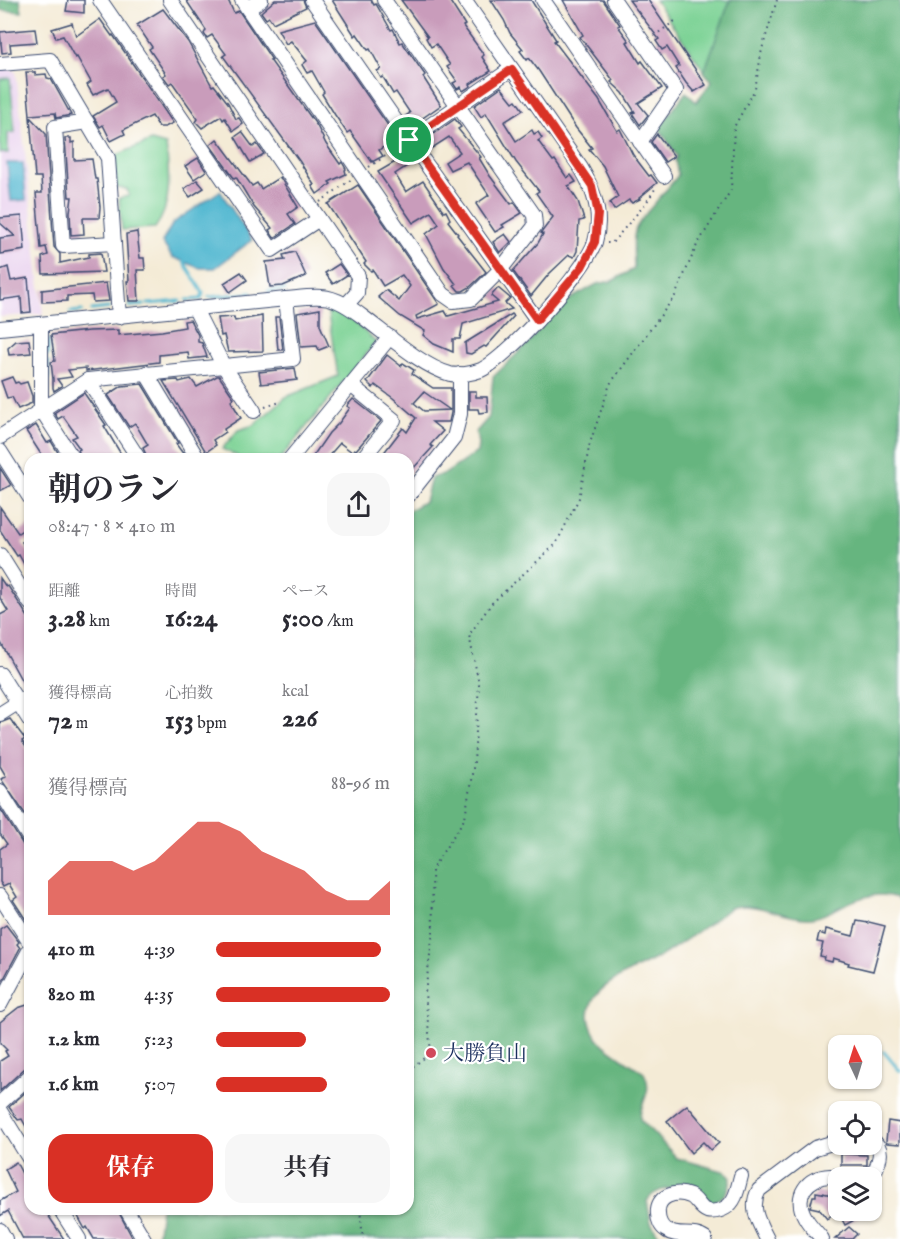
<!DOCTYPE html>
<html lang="ja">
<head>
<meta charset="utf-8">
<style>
	:root { --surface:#fff; --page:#f7f7f7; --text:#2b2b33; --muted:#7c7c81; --accent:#d93025 }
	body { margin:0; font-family:"IM FELL English","Noto Serif JP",serif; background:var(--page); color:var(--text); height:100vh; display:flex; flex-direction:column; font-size:22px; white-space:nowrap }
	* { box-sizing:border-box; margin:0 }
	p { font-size:20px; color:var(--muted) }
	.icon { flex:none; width:33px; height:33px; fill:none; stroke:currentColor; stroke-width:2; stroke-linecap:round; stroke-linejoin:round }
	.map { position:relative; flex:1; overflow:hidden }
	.details { position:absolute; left:24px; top:453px; width:390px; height:762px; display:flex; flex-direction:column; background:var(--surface); border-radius:18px; box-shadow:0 2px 4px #0004 }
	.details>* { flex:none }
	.needle { width:39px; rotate:356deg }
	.controls { position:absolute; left:828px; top:1035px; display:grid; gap:12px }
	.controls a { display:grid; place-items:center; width:54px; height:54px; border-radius:12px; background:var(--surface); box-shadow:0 2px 4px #0004; font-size:30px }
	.pin { position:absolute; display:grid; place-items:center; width:51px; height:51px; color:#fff; margin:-26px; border:3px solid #fff; border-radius:50%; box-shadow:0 2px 6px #0007 }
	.round { display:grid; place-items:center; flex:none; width:63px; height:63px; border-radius:18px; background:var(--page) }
	.headline { display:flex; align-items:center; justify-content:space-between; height:102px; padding:0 24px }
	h1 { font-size:33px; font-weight:700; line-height:45px }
	.metrics { display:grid; grid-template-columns:repeat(3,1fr); gap:9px; height:102px; padding:6px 24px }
	.metrics div { display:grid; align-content:center }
	.metrics b { font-size:26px; font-weight:700 }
	.metrics small { font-size:16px; font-weight:400 }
	.metrics p { font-size:16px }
	.chart { height:168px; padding:12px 24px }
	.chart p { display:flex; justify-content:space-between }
	.chart svg { width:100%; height:108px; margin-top:6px; fill:var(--accent); opacity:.7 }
	.button { display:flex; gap:12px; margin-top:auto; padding:12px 24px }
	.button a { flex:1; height:69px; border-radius:18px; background:var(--accent); color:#fff; font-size:24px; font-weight:700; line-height:69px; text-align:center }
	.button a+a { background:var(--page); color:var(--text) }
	ul { padding:0 24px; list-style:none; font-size:20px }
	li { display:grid; grid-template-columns:96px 72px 1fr; align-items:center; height:45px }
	li i { height:15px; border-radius:8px; background:var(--accent) }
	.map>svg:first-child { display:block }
	.built { fill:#e9d2ee }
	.green { fill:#7ed396; stroke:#4c817a; stroke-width:1.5 }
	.forest { fill:#66b57f; stroke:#40726e; stroke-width:1.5 }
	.water { fill:#51b7d0; stroke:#367397; stroke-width:1.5 }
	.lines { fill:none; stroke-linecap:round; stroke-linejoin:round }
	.stream { stroke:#51b7d0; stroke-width:3 }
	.building { fill:#c99cbb; fill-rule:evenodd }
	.minor-casing { stroke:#3c4b70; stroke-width:16 }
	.path { stroke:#3c4b70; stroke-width:2; stroke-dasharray:1.5 4.5; stroke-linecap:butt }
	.minor { stroke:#fff; stroke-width:14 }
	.route-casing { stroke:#fff; stroke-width:12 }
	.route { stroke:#d93025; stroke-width:8 }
	.poi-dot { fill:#d1495b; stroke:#fff; stroke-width:2 }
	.labels { text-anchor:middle; stroke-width:4.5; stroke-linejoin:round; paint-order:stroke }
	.poi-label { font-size:21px; fill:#1b2f5e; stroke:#fff; text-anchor:start }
</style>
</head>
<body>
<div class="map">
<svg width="900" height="1239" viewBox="0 0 900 1239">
	<rect width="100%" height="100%" fill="#fff"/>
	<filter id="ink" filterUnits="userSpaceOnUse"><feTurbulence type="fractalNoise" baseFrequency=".0167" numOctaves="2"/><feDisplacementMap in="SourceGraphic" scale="12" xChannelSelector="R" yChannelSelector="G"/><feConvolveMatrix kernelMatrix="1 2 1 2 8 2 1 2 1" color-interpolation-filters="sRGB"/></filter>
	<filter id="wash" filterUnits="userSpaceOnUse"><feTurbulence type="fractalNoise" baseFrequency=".008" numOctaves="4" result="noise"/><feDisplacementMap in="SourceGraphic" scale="24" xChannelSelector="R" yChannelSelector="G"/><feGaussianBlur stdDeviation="1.35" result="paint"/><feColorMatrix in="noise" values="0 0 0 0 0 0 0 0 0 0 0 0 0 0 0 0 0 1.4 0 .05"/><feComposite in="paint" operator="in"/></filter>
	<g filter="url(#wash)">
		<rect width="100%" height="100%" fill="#f4ebd6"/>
		<!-- built -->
		<polygon class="built" points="11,69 16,72 43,314 0,317 0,70"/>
		<!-- green -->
		<g class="green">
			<polygon points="655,0 738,0 707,75"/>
			<polygon points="10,78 15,132 8,133 8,153 0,153 0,79"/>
			<path d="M151,141L166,145C169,172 173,205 155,228L122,230L119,198L129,196L127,189L117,188L113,164L116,155Z"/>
			<polygon points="327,308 348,316 376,342 280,459 237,459 237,456 222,449 238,430 254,425 286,397 338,376"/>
		</g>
		<!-- forest -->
		<g class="forest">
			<polygon points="0,0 20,0 22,12 0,10"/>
			<path d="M730,0H900V899C877,889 855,899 834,910C827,913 820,917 812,918C783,920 759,900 730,908C709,924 688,939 666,953C637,971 565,989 597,1038C604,1048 633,1065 644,1073C654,1093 640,1100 640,1119L677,1158L726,1172L731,1178C729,1193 721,1202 706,1203C702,1200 696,1193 691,1191C677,1185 655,1188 647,1201L651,1223L661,1239H157L161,1209H408V511L425,501L431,478L446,473L477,452L478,444L476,432L489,417L493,377L528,343L561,304L597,284L612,281L634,269C634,257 632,243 635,231C637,220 669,189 678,175L675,160L677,156L659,128L686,92L696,102L712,81L704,72Z"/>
		</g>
		<!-- water -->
		<g class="water">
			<polygon points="7,163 23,163 26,200 11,201"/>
			<polygon points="220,191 252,240 215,268 199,268 172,257 162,242 173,223"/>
		</g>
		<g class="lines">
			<!-- stream -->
			<g class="stream">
				<polyline points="184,262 203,293 201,299 187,300"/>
				<polyline points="268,291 285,290"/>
				<polyline points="209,297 251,293"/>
				<polyline points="148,304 180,301"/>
				<polyline points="130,306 144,305"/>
				<polyline points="92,310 109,308"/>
				<polyline points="70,312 82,311"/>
				<polyline points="48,340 48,355"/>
				<polyline points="48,378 48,362"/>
				<polyline points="884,1052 900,1071"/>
			</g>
		</g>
		<g id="blocks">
			<!-- building -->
			<g class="building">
				<polygon points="68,0 84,0 84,13 66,11"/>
				<polygon points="186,0 228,0 234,13 239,11 272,60 270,60 317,126 326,144 340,164 342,162 346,169 345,170 346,174 329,182 331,184 317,194 312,186 314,185 300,162 223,56 226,54 212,35 207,38 204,34 206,30"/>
				<polygon points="275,0 303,0 306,7 273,23 269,17 266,19 261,12"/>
				<polygon points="332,0 371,0 374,5 376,4 391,30 393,29 400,43 402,42 425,75 423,77 441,105 417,122 415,119 408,123 404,117 410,113 396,92 393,94 383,77 381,78 377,71 381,69 370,49 368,50 357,34 355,36"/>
				<polygon points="401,0 449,0 465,25 463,26 484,55 482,57 491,71 470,84 471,86 463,91 461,87 457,89 453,83 457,81 447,67 450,65 436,44 431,47 426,38 428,37"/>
				<polygon points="491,0 531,0 556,40 554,41 599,100 617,131 620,129 633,155 649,176 651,175 657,183 639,198 640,199 632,203 629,200 614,210 610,203 618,197 603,166 589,149 592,148 576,128 539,71 529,58 527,60 520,51 523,49 510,33 504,20"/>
				<polygon points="563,0 603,0 620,25 618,26 629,41 627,42 640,63 642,61 662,88 638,103 648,115 640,125 632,113 635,112 623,93 611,82 613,80 580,37 583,35"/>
				<polygon points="629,0 648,0 706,85 694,92 686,83 676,68 679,66 667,47 662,50 656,41 659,39"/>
				<polygon points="163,9 188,42 212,86 214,85 228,103 236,119 239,118 243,124 233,131 225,118 223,120 221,116 202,128 196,122 198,119 172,82 169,84 163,76 166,74 149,49 152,47 137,25"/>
				<polygon points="100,19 112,36 113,35 173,123 165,127 159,127 152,116 123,130 125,134 111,141 103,125 100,127 93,116 116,102 108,88 93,95 87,85 91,82 77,57 75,58 63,36 56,38 52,29 72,23 76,36"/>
				<polygon points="315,20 396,137 393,139 394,140 379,150 383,156 372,162 350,131 347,133 335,115 322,94 324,92 312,71 307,73 302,65 307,61 291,41 286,44 278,30"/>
				<polygon points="35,29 37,42 10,44 11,52 2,53 0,32"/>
				<polygon points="26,72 35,72 35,75 46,74 47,78 51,79 71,115 56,118 55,113 30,115"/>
				<polygon points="501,87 513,102 516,100 523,110 504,122 516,141 532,130 534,134 538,132 542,138 538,141 553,161 555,160 567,178 571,175 576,182 568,186 578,201 584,220 579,221 577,251 574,257 569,255 549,274 531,296 513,271 538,243 543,234 541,233 553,217 536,193 539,191 516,162 486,113 481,117 474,106"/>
				<polygon points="30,117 46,134 54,247 60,254 60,263 89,257 89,254 101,253 104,272 43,274 42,257 48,255 46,247 41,248 36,193 42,193 41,177 35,177"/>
				<polygon points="455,119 461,127 458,129 481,157 479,158 490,176 511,204 514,202 522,213 502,225 504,227 495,232 476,204 489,195 467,162 450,170 445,162 460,152 449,137 429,150 424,141"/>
				<polygon points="242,132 253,147 257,144 264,154 250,162 235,137"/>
				<polygon points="657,134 674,156 665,162 651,142"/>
				<polygon points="65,138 71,138 71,143 74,142 74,160 92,159 95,179 97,179 100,207 99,218 83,218 84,234 71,235 70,212 72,197 69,197"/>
				<polygon points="217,139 252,186 257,183 261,189 280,177 298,207 288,214 295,224 274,238 269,230 272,228 254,207 236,177 234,178 210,145"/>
				<polygon points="407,152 413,162 395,174 406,192 423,181 444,212 446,211 450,219 448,221 458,234 457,235 486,272 470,287 463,291 459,291 454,285 456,284 444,268 426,234 439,224 431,212 413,223 378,172 402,158 400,156"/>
				<polygon points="198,158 206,171 194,179 185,166"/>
				<polygon points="197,180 204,188 190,197 184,189"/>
				<polygon points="358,185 439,304 416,316 417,319 445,311 448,316 498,302 491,296 498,288 510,298 505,303 512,309 463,324 460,339 453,339 453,352 434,344 423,335 425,331 400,316 378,297 386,290 399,301 410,286 402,275 383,286 373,270 371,271 364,264 366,262 328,204"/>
				<polygon points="22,216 25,250 0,254 0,238 15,236 0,223 0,218"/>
				<polygon points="137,232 140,258 144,258 145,270 137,270 139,301 129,301 127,281 129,281 126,234"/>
				<polygon points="505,234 511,242 500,253 493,242"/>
				<polygon points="295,252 306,276 283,286 270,287 266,262 285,260 283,255"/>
				<polygon points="339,264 347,275 333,284 325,273"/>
				<polygon points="8,267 11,281 28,278 31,312 22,313 21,297 0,300 0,270"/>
				<polygon points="241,272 247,280 230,292 224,283"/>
				<polygon points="106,283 109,301 93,302 92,295 67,296 67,301 42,302 42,290"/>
				<polygon points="320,309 320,325 329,346 319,350 317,346 301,347 297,313"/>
				<polygon points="512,314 514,316 486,347 484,346 471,354 466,353 465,343"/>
				<polygon points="262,316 263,351 228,352 224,335 221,336 218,318 234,317 235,321"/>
				<polygon points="275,317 279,317 283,350 278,350"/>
				<polygon points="190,320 198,335 198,342 202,343 207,357 189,359 188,352 159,355 159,362 86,371 86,368 68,370 72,377 57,379 62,386 54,391 53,388 53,379 51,362 55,361 51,335 89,331 118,330 118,335 162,331 185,327 184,321"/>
				<polygon points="29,340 31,353 9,355 8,348 16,341"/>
				<path d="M387,355L401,366L403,363L414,370L412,374L433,388H451V413L449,422H432L443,431L430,445L433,447L408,474V459H379L403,428L407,432L416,418L393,398L375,385L373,388L367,382ZM424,392L450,410L424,411L414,403Z"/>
				<polygon points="295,368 297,380 261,384 259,372"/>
				<polygon points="217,376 219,376 234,398 231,401 241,418 224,429 225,432 213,440 216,445 206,452 163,381 178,380 179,382 191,379 197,387"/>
				<polygon points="12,377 15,383 18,382 20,384 27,382 32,396 32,403 18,409 12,397 7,398 1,381"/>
				<polygon points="142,384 178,443 176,444 187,459 148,459 143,448 148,445 135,423 129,427 108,395 122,386"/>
				<polygon points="469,391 476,391 476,397 487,397 488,412 479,413 478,409 469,409"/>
				<polygon points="84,393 106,425 104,426 124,459 82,459 78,450 80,449 72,438 77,436 63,416 58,419 54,413"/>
				<polygon points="353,399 381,421 356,450 354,449 352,452 340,443 326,459 311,459 329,433 339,423 350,408 347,406"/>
				<polygon points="36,425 47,443 51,441 62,459 44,459 26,431"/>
				<polygon points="0,468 11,485 0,491"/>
				<polygon points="0,507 18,533 30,525 30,539 22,542 30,555 30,575 19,555 17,556 0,530"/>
				<polygon points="0,578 6,587 8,586 30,620 30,681 24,685 0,641 0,615 8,611 0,598"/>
				<polygon points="10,719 25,739 22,741 30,753 30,821 1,779 6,776 0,766 0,723"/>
				<polygon points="0,808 30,856 30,926 13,900 17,897 9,884 3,887 0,882 0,849 7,844 0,834"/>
				<polygon points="857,921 868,923 869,922 885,926 873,971 848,965 849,963 833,958 832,962 824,960 825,957 820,956 823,943 817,942 819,933 825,935 826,929 853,936"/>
				<polygon points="6,925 19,942 17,944 20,948 0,986 0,929"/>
				<polygon points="30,1004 30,1067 24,1069 0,1091 0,1061 8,1056 5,1051 7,1050 0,1043 0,1022 18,1008"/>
				<polygon points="30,1088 30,1134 22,1119 18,1120 9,1107"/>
				<polygon points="687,1105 719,1143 711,1150 703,1142 691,1153 667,1121"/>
				<polygon points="888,1121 900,1123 900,1144 887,1143 886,1141"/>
				<polygon points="841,1154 867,1155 867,1165 841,1165"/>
				<polygon points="16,1162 30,1189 30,1209 44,1209 64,1239 23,1239 8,1211 0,1216 0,1201 16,1192 5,1169"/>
				<polygon points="816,1192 838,1196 838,1209 827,1219 819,1209 810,1207 813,1196 816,1196"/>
				<polygon points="74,1209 117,1209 133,1239 94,1239 87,1227 85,1229"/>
				<polygon points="837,1210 856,1210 860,1217 845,1225"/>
				<polygon points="849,1227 857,1234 852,1239 835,1239"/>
			</g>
		</g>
	</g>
	<g filter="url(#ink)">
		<use href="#blocks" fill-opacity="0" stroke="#3c4b70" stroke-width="1.5"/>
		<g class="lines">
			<defs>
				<g id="minor">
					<polyline points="100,0 272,250 319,219"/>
					<polyline points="170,0 358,276 357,293 346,305"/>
					<polyline points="242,0 248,9 261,0"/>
					<polyline points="312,0 409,140 537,320"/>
					<polyline points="543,0 664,176"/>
					<polyline points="614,0 676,90 640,142"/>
					<polyline points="248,9 443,294 453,301 471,299 501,269 535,226 534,215 384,0"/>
					<polyline points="0,64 50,60 108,158 119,317"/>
					<polyline points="87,122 55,127 63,246 114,243"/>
					<polyline points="409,140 511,69"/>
					<polyline points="195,309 223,365 254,411"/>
					<polyline points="41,324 41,409 73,459"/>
					<path d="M0,328L286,299C298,298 311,296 322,297C337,298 351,308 363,317C386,334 423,367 450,374C459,376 473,373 481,370C509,357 586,270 595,242C603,216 594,190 581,168L464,0"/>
					<polyline points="146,373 198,459"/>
					<polyline points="88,380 139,459"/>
					<polyline points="351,385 394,420 362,459"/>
					<polyline points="0,437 88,380 293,359 286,299"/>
					<polyline points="0,451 30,498"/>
					<polyline points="290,459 390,337"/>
					<polyline points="408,496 454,438 460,414 460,374"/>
					<polyline points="0,555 30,603"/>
					<polyline points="0,674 30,721"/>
					<polyline points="0,714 30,695"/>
					<polyline points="0,791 30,839"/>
					<polyline points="0,896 30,943"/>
					<polyline points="0,1005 30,949"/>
					<polyline points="0,1103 30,1076"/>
					<polyline points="0,1111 30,1160"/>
					<polyline points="60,1209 79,1239"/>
					<polyline points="126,1209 144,1239"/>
					<polyline points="0,1230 5,1239"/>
					<path d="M705,1239C693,1230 678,1239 666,1230C661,1227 658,1220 658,1214C656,1196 675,1190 690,1196C697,1199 700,1209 707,1211C713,1212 720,1211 725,1208C736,1202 738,1187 741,1176"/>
					<path d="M767,1239C759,1223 749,1207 759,1190L815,1148L838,1141"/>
					<path d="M822,1239C817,1232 809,1225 805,1217C793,1196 807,1177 830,1176C847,1175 860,1180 875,1171C880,1159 884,1148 872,1140"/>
				</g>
			</defs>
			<!-- minor casing -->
			<use href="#minor" class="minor-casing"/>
			<!-- path -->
			<g class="path">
				<polyline points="654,36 675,21"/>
				<polyline points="369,167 399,147"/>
				<polyline points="320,202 352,179"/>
				<polyline points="607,243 612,243 646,203 657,186"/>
				<polyline points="265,407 280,402"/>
				<polyline points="408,1070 431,1053 425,993 433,932 432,869 465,818 474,762 479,684 469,635 492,603 556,544 579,498 590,443 610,384 675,296 697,245 731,190 734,127 755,89 762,49 777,0"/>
				<polyline points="360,1209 363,1239"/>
			</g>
			<!-- minor -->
			<use href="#minor" class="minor"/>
		</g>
	</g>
	<g class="lines" filter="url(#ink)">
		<defs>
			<polygon id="route" points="512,69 592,186 598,214 595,242 582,267 537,320 409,140"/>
		</defs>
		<!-- route casing -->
		<use href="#route" class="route-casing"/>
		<!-- route -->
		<use href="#route" class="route"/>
	</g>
	<!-- markers -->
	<circle class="poi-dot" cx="431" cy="1053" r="6"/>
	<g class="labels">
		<!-- poi labels -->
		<g class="poi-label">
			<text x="443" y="1060">大勝負山</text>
		</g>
	</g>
</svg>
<div class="controls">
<a><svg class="needle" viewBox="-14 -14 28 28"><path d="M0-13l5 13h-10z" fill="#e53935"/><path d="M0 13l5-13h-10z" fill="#7c7c81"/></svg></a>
<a><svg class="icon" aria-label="locate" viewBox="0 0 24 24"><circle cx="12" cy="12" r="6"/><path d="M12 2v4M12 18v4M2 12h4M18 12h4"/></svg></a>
<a><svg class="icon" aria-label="layers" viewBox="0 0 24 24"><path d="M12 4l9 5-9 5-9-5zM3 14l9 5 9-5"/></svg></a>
</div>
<div class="pin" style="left:409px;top:140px;background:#1e9e55"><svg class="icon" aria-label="arrive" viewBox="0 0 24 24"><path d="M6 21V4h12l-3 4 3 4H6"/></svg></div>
<section class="details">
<div class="headline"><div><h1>朝のラン</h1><p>08:47 · 8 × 410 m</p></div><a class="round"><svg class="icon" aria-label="share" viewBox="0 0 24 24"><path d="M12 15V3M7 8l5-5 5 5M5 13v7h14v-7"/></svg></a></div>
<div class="metrics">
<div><p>距離</p><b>3.28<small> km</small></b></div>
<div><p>時間</p><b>16:24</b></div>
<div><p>ペース</p><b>5:00<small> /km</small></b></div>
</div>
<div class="metrics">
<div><p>獲得標高</p><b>72<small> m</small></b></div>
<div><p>心拍数</p><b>153<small> bpm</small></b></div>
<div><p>kcal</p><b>226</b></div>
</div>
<div class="chart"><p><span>獲得標高</span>88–96 m</p>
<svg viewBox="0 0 160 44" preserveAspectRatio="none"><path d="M0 44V30L10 22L20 22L30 22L40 26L50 22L60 14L70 6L80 6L90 10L100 18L110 22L120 26L130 34L140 38L150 38L160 30V44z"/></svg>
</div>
<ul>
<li><b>410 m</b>4:39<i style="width:95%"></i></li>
<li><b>820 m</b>4:35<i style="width:100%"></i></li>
<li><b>1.2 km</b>5:23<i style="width:52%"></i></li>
<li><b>1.6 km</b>5:07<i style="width:64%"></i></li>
</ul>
<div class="button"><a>保存</a><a>共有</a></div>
</section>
</div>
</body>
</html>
